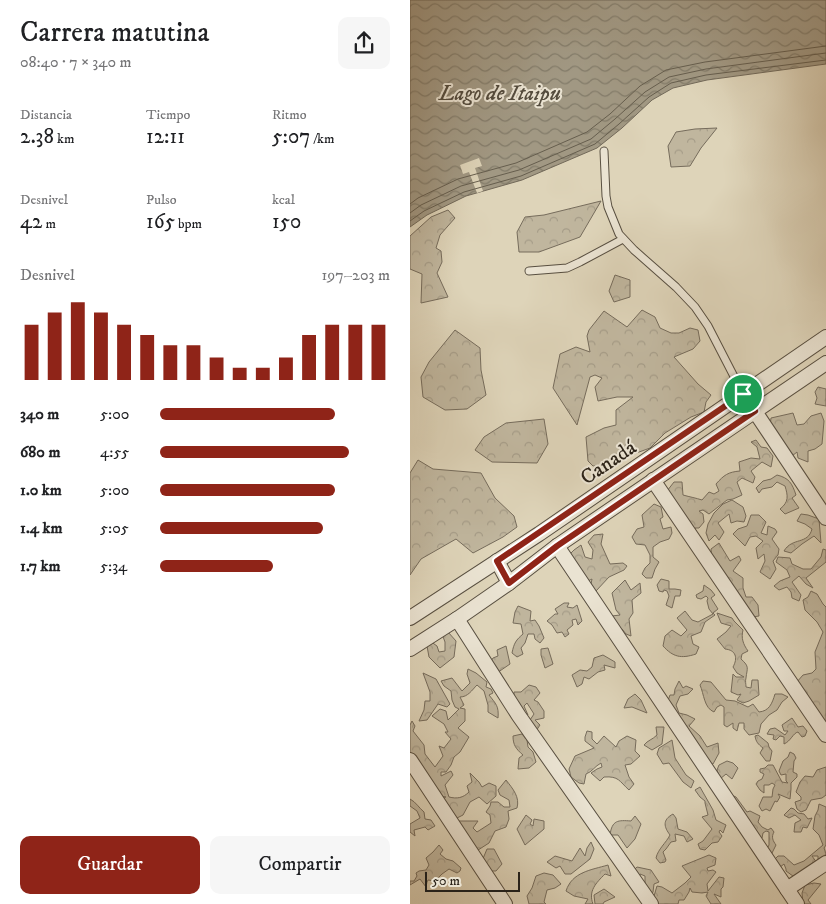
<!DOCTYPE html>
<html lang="es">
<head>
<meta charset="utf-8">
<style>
	:root { --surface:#fff; --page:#f6f6f6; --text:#202124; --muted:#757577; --accent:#8f2418 }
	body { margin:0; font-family:"IM FELL DW Pica",serif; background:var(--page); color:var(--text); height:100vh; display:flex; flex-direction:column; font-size:19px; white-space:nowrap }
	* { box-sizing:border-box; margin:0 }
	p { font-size:16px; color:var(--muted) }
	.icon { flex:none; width:28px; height:28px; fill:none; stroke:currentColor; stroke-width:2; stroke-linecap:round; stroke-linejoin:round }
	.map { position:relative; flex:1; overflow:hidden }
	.panel { display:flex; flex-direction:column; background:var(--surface); width:410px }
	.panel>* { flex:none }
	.scale { position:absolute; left:15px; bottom:12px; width:95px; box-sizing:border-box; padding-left:5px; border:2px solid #2b2319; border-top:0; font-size:14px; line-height:18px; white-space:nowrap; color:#2b2319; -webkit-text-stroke:4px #eae3d2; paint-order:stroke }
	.pin { position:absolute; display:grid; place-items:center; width:42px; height:42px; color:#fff; margin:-21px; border:2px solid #fff; border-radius:50%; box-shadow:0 1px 5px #0007 }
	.round { display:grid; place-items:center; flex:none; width:52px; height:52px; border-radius:10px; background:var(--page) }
	.overview { display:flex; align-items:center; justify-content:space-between; height:85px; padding:0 20px }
	h1 { font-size:28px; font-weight:600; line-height:38px }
	.stats { display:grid; grid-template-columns:repeat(3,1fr); gap:8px; height:85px; padding:5px 20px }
	.stats div { display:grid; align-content:center }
	.stats b { font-size:21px; font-weight:600 }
	.stats small { font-size:14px; font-weight:400 }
	.stats p { font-size:14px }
	.chart { height:140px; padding:10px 20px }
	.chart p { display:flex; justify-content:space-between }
	.chart svg { width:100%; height:90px; margin-top:5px; stroke:var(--accent); stroke-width:6 }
	.action { display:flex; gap:10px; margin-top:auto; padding:10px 20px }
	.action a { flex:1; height:58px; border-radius:10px; background:var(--accent); color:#fff; font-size:20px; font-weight:600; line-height:58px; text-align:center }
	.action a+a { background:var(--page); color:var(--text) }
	ul { padding:0 20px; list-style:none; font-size:16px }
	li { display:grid; grid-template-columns:80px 60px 1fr; align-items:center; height:38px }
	li i { height:12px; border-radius:6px; background:var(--accent) }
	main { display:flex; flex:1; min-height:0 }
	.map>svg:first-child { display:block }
	.forest { fill:url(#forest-crowns); stroke:#766c5c }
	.water { fill:url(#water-waves); stroke:#726959 }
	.pier { fill:#ded4b9 }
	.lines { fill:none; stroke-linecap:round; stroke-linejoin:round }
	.shore { stroke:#665e4e; stroke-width:1 }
	.lane-casing { stroke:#584f41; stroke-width:9 }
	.street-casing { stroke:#584f41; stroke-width:16 }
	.lane { stroke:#eae3d2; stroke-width:7 }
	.street { stroke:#eae3d2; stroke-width:14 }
	.route-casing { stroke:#fff; stroke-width:10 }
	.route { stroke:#8f2418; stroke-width:6 }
	.labels { text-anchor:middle; stroke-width:4; stroke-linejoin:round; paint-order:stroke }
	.street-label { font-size:21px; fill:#2b2319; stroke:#eae3d2 }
	.water-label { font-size:22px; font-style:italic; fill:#544c3e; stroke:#eae3d2 }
</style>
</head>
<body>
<main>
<section class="panel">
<div class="overview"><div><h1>Carrera matutina</h1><p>08:40 · 7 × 340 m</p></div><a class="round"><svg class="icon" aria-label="share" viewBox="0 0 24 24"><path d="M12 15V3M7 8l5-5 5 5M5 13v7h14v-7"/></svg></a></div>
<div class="stats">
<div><p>Distancia</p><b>2.38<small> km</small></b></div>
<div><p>Tiempo</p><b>12:11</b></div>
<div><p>Ritmo</p><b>5:07<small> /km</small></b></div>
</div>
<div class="stats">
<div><p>Desnivel</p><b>42<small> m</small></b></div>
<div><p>Pulso</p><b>165<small> bpm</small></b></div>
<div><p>kcal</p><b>150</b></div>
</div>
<div class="chart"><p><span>Desnivel</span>197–203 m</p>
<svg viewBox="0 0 160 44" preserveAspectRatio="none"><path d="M5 44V17M15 44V11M25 44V6M35 44V11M45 44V17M55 44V22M65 44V27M75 44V27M85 44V33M95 44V38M105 44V38M115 44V33M125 44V22M135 44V17M145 44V17M155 44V17"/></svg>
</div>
<ul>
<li><b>340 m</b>5:00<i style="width:76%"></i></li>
<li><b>680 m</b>4:55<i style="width:82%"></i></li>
<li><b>1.0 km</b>5:00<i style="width:76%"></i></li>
<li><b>1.4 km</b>5:05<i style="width:71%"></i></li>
<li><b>1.7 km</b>5:34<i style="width:49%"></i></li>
</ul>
<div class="action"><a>Guardar</a><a>Compartir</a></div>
</section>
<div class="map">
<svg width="416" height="904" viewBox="0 0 416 904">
	<defs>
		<pattern id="forest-crowns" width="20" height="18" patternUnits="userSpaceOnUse" patternTransform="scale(1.25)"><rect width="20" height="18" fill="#c0b69e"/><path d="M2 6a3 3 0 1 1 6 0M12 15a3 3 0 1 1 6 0" fill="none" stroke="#a59c88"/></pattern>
		<pattern id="water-waves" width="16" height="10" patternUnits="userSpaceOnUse" patternTransform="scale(1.25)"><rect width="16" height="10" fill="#a19883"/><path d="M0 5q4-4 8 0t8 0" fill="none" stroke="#837c6a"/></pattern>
	</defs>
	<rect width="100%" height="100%" fill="#ded4b9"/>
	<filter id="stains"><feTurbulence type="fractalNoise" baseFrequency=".004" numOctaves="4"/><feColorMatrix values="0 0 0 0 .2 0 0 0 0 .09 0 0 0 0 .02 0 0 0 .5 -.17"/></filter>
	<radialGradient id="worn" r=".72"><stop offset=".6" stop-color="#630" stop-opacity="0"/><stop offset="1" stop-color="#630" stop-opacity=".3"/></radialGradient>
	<!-- forest -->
	<g class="forest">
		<polygon points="307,128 291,148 280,166 261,167 258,146 266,132 285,129"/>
		<polygon points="191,201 170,237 129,252 109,252 107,232 115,217 134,215"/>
		<polygon points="38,210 45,218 30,235 26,248 31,251 32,262 27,273 38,297 11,303 12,274 0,269 0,236 21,217"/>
		<polygon points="205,275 220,280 220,297 204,302 199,291"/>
		<polygon points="232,310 245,317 250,328 261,333 269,333 280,328 288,330 290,341 283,349 264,357 288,384 301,395 296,402 294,412 281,417 255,433 240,448 221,455 208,464 183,466 178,461 176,437 194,428 206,425 206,410 223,397 207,397 188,401 185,387 192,378 185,375 180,377 167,425 143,388 150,354 166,347 180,352 177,336 179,330 194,311 217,327"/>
		<polygon points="45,330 70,348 71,370 76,395 57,409 35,410 13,397 11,377 19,362"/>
		<polygon points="408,387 416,389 416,406 405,404 407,398 405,392"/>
		<polygon points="383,413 387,425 394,424 401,416 411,413 414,421 412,444 405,449 398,451 398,462 388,458 387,452 382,456 368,446 372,439 366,436 360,426 361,418"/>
		<polygon points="134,419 138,444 127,463 82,462 65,450 74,437 96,423"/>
		<path d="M346,440L351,447L357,448L363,456L361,467L352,462L341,471L345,477L343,483L332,478L327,482L332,495L323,499L317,500L299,514L293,510L289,511L293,514L294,522L289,528H285L286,531L270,511L269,506L257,491L264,482H272L273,495C280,497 286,498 292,500L299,492L304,494L309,491L306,484C314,475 318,472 330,471L329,462L341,458L350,459L347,447L341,442Z"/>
		<polygon points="8,460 23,469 71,473 85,498 104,516 107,527 93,537 63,553 46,539 11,559 0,575 0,473"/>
		<path d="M367,475C379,478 382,483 386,495L382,498L389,508L375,514L370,509C379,502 378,496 375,486L367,482L362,487L352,489L349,493L346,488L353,481L361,479Z"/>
		<polygon points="322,500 333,507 336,516 334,522 327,521 321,523 319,514 308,523 314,532 309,540 305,535 299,541 296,533 298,524 304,513 313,504"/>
		<polygon points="244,504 251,507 253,517 250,519 253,529 261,527 262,533 259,539 250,542 243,547 243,557 249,562 245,569 242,578 236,578 232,574 235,568 240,563 240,555 235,545 226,544 222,537 227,529 234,527 232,515"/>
		<path d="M391,514L398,515L409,519L411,543L404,536L392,544L381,553L374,551C382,537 398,545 402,529L395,524L387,521Z"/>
		<polygon points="341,515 349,515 356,522 351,533 357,535 358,526 365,529 367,532 362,539 369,549 368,555 363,561 366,569 360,579 350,572 355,561 354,554 348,559 346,548 353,541 346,536 340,537 335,546 323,534 328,529 337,526"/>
		<polygon points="193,534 191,544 200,564 213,563 217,566 214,570 199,577 186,591 180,589 182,579 178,581 158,556 164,550 171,545 175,557 182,559 183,550 178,542 184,535"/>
		<polygon points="309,543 320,561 329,556 331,560 323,571 333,578 333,588 336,597 342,597 348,605 349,616 342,617 302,559 301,549"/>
		<polygon points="413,549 416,550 416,562 396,578 403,588 396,584 389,576 382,582 391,595 389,601 382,598 381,592 377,587 369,590 364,586 370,581 380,577 377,570 366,562 368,557 380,558 382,564 393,569 401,569 411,557"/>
		<polygon points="251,579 259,581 259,589 265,589 271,590 270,596 265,596 262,608 256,605 259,596 257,591 254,590 253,592 249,591 247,585"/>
		<polygon points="215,580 221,590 230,583 231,593 222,600 223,613 219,619 221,636 216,634 212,629 209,638 202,616 210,615 206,610 202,593"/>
		<path d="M294,585L301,590L305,595L301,598L308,609L303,613L305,615L295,622L291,632L281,636L283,644L289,647L286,654C271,659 263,657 253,646L255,636L262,630L271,636L277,630L267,618L275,611L282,620L288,622L303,614L299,609L297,601L298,598L296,596L291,599L287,598L286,595L293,591Z"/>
		<polygon points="401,591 407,594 413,604 416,607 416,729 386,683 393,675 402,673 406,669 405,652 413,632 407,622 395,610 393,600 398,597"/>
		<polygon points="154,603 159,603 157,607 163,608 167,605 172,621 168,625 166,619 162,620 163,625 157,630 159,634 155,637 152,632 147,633 142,625 137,621 145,614 148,614 145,609"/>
		<path d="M108,606L121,611L120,621L125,620L129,626L134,638L130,643L125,639L124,634H118L115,643L111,648L113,654L107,657L102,653C104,643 106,640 113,634L111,624L103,623L105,612Z"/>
		<path d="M307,613L322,618L324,621L333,630C331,638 333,644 338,651L332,654L331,659C340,667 337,668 336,678C335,681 336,684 336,687L341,688L342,680H348L349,695L339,701L333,703L327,700L331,694L328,695L321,692L323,674L326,677H334L327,673L323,667C328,658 326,650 315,649L307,639L316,632L321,626L311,623Z"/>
		<polygon points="38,632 46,641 44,657 30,668 19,657 17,646 20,641 27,646 29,652 35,651 35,642 32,634"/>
		<polygon points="96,646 100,664 84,675 77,667 83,658 88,656 87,650"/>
		<polygon points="138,648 143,664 135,668 131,655 131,649"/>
		<polygon points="193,655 205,662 205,668 194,665 195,670 188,672 179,679 174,677 172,684 167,687 162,675 170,670 177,671 182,667 184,658"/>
		<path d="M58,669L66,673L77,682L76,687L81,689L83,693L79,695C86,704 89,706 88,718L78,712V705L74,691L67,685C62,690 58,697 50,697L54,705L50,708L55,709V721L48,728L59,737L50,752L44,757L41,765L36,772H31V776L41,771L43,775L35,785L39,797C47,799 53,798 59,792L57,786L62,782L60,773L69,782L72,787L79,783L86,786V796L77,804L69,797L60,802L53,815L45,819L35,820L28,815L29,798L36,797L30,796L0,770V725L2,721L5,726L3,731L14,745L15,754L25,767L33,756L29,746L34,748L41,739L35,732H38L34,724L22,716L30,709L36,711L38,720L49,709L45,707L42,700L41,691L34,686L31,681L42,678L52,691L60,683L57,674Z"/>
		<polygon points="13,673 26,679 40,704 37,707 28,704 17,720 9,721 14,710 15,701 20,701 20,692"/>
		<polygon points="269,681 273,688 276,686 283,689 278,694 270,696 266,705 269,713 277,715 285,719 279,726 290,736 297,747 308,743 309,753 303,764 297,763 293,757 292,750 255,709 260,695 264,695 265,689"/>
		<path d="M293,681L301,682L316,700L325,701L338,707L343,704L349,712C359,711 362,704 365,694H372L378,697L372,702L367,710L359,715L351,724L349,733L339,735L334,729V723H329L327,731L323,728V723L317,727L314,725V707L311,705L307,707L304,712C294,708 294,694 290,685Z"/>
		<polygon points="119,685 126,687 130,693 124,700 128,702 134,711 134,718 125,720 130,725 126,731 122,728 120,720 124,714 117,703 114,706 118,715 109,716 104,708 104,692 111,692"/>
		<polygon points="225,694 231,700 237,713 222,707 214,708 218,699"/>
		<path d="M382,718L388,727L393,726L397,731L395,736L392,737L388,732C383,733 381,741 374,744V737L370,736L366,740L363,739L364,735L357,734L360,729L365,728L375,735L378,731H374L372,725Z"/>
		<path d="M246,727H254L252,744L242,750L234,745C238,740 242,740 247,735Z"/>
		<path d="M177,731L182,732V739L187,744L194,736L206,747L209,741L217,736L226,740L225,751L230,756L221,764L215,765L219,777L224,784L219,790C209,781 209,776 194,777L190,781L181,773L187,769L192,767L191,763C185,766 182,772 176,774L174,784L169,783L161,777L159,769L165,756L184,748L175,741V737Z"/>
		<path d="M112,734L117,740L118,747L123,752L126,762L119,768L108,769L109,758L113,755C106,749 103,745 103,736Z"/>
		<path d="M348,735L358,743L359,747L362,751L360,761H356L350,753L353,748C348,744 346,742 345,736Z"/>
		<polygon points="262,740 265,758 276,775 284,781 281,788 273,782 259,763 253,764 247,754 249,748"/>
		<polygon points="380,752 384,754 386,758 384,761 383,772 387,774 387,777 381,783 381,789 380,799 368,794 370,797 367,802 365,801 360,811 356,809 352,811 349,806 353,797 362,797 363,789 365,785 362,783 359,785 354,785 354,793 350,790 346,784 348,781 352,779 354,774 350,772 350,769 355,768 358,765 363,765 372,782 378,783 376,781 376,774 371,775 369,771 373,761 378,757"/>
		<polygon points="317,761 323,763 328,768 322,779 316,774 310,779 307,770 309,765"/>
		<polygon points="416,767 416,795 412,798 401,800 396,810 391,812 387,809 385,802 391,800 391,797 386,792 390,782 395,776 403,777 407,770"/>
		<path d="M96,780C103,789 110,797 107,808L98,811L99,819L96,827L85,831L79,843L65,852L46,832L49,821H68L63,828L67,832L81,823L80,815L76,812L80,806L81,802H88L94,807H100L99,800L90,795L88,790Z"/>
		<polygon points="290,787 303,810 306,820 316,825 313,833 310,830 309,832 312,836 308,842 302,843 295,850 290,849 288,844 293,841 302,829 292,817 298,815 295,803 295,801 290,797 285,790"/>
		<path d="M319,794L326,797L337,812L340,811L350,816L348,822L352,827L358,830L361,828L364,832C361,837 363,841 366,845L360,857L354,844L358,847L359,845V832L356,831L353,833L352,838L349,841Z"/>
		<path d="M0,799C6,802 9,808 14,812L15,819L21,820L25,826L18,830L15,827L4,830L5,836L0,832V824L10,818L7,811L0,806Z"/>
		<path d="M409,804L416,807V845L414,848C416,852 416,855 414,859L408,860V856H402L407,863L387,879L376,871V869L374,864L369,868L363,861L368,856H374L384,865L394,861L413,845L409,835L403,829L405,816L408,810Z"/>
		<polygon points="381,808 384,809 388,813 394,814 398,819 402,818 397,828 393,827 391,832 384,832 385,823 391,820 385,815 379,818 374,815"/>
		<path d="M263,814L266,818L268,829L277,832L283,839L277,842L274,836L265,834L266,841L261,842L256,849L253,852L256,860L255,862L250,863L246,858C248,849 256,843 260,835C254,827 252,820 263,814Z"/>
		<polygon points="116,815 122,820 120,824 123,826 124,819 134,821 134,829 115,845 107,829"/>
		<path d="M225,816L231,824L225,839L217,848L208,835H200C202,820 208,820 221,821Z"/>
		<polygon points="181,842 184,849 180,859 161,874 155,874 150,866 146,868 137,862 145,856 162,861 170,848 175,856 177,848"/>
		<polygon points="29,845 33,850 30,854 36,859 43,861 51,868 50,871 47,873 39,869 32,874 25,881 18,880 17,882 16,887 10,879 0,885 0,881 4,881 7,876 6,873 9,871 16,870 19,865 16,858 23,852"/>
		<polygon points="77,849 84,849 92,864 86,871 78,871 72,861"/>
		<polygon points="299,855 306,858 305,865 297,868 298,871 303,870 306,872 297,884 298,891 309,877 314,878 313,887 311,889 311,897 304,894 311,904 301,904 296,896 298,892 292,893 282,892 280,888 279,892 274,900 269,900 268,904 246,904 244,896 247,886 252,887 262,893 275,883 281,877 272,866"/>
		<path d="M198,865L201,876L195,874C186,883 178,891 183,904H175L178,899L164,896L156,891C162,872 181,870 198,865Z"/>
		<polygon points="227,867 241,870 249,882 244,884 243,892 239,899 235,894 235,876 230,874 229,880 221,873"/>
		<polygon points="134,873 143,875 151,884 145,888 137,890 134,902 136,904 119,904 117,896 122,888 126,876"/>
		<polygon points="404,883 411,884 398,900 401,904 393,904 392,893 395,885"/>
		<polygon points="194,889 205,897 194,902 193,904 185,904 184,895"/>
	</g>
	<!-- water -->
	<polygon class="water" points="0,0 416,0 416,64 297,80 263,88 242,100 212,128 187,148 112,180 56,196 17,215 0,227"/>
	<!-- pier -->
	<polygon class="pier" points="69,158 72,166 65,168 73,191 67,193 59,172 53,174 50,165"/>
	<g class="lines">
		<!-- shore -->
		<g class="shore">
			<polyline points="0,204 8,198 48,179 106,163 177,132 200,114 230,86 256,70 295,62 416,46"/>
			<polyline points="0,213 11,205 51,186 109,170 181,139 205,119 235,92 259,77 296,69 416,53"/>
			<polyline points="0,221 14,211 54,192 111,176 185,144 209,124 239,97 261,83 296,75 416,60"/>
		</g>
		<defs>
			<g id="lane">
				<polyline points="194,151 196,196 198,207 209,234 224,250 266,287 285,307 298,326 333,394"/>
				<polyline points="119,271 157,268 170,262 213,239"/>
			</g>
			<g id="street">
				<polyline points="340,404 416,518"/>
				<polyline points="243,480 416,735"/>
				<polyline points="147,546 387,904"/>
				<polyline points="87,561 99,583"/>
				<polyline points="0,618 129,534 416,337"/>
				<polyline points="47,619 109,716 241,904"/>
				<polyline points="0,649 47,619 99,583 147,546 416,363"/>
				<polyline points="0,760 95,904"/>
				<polyline points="377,889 416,863"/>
			</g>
		</defs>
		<!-- lane casing -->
		<use href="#lane" class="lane-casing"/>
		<!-- street casing -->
		<use href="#street" class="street-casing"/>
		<!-- lane -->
		<use href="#lane" class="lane"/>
		<!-- street -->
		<use href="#street" class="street"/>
	</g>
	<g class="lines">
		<defs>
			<polygon id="route" points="333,394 345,411 147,546 99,583 87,561"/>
		</defs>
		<!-- route casing -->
		<use href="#route" class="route-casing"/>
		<!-- route -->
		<use href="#route" class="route"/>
	</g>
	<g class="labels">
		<!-- street labels -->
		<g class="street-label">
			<text transform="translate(198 462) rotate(-34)" y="7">Canadá</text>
		</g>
		<!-- water labels -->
		<g class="water-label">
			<text x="90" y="100">Lago de Itaipu</text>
		</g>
	</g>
	<rect width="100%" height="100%" filter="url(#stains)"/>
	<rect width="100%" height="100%" fill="url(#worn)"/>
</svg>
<div class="scale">50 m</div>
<div class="pin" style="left:333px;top:394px;background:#1e9e55"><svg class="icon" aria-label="arrive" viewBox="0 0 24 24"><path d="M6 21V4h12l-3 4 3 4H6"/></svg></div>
</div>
</main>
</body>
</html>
